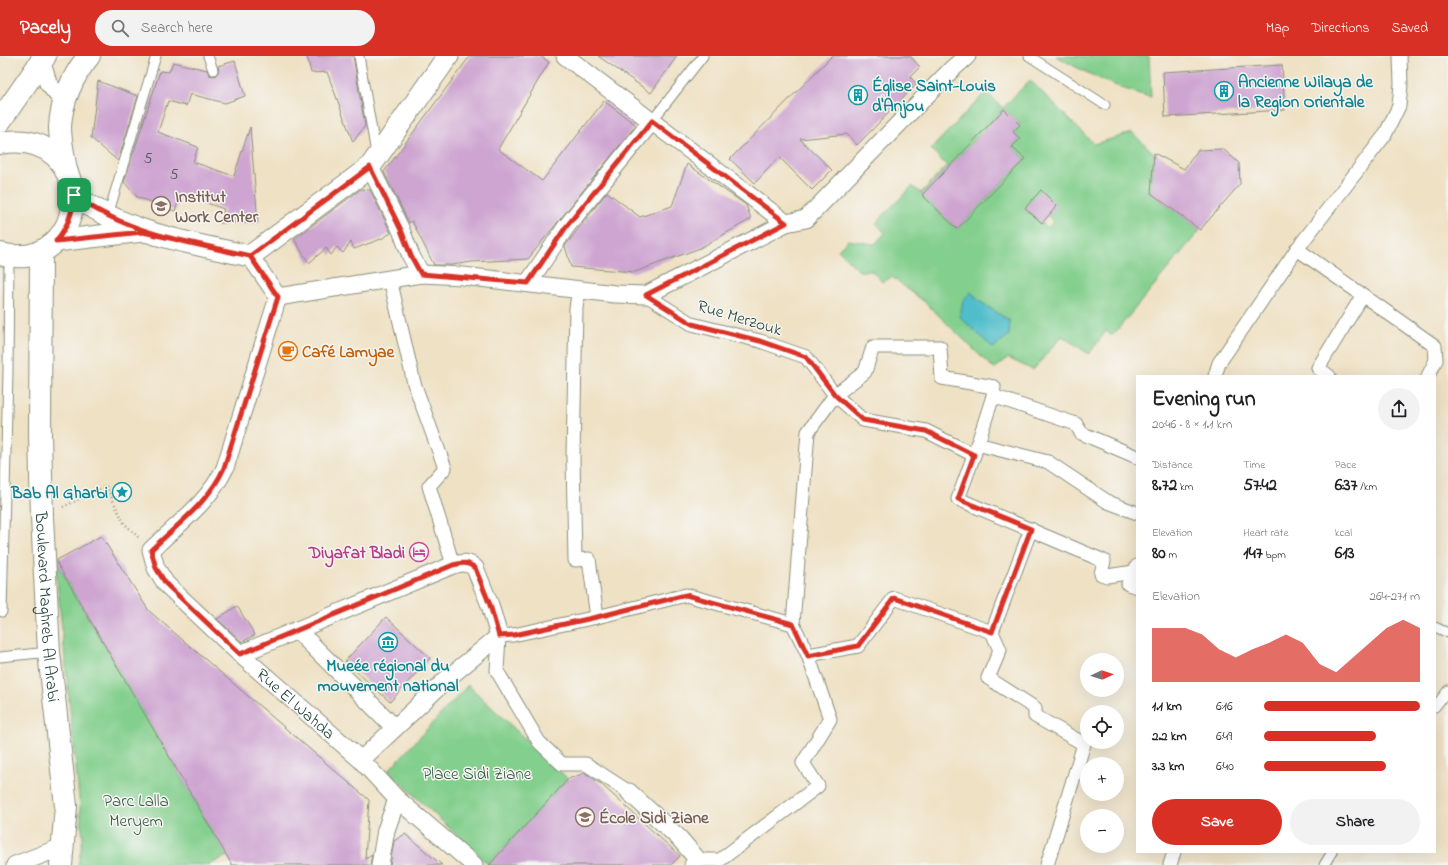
<!DOCTYPE html>
<html lang="en">
<head>
<meta charset="utf-8">
<style>
	:root { --surface:#fff; --page:#f2f2f2; --text:#202124; --muted:#757577; --accent:#d93025 }
	body { margin:0; font-family:"Indie Flower",sans-serif; background:var(--page); color:var(--text); height:100vh; display:flex; flex-direction:column; font-size:15px; white-space:nowrap }
	* { box-sizing:border-box; margin:0 }
	p { font-size:13px; color:var(--muted) }
	.icon { flex:none; width:22px; height:22px; fill:none; stroke:currentColor; stroke-width:2; stroke-linecap:round; stroke-linejoin:round }
	.map { position:relative; flex:1; overflow:hidden }
	.sheet { position:absolute; left:1136px; top:319px; width:300px; height:478px; display:flex; flex-direction:column; background:var(--surface); border-radius:0px; box-shadow:0 4px 16px #0002 }
	.sheet>* { flex:none }
	.needle { width:26px; rotate:86deg }
	.buttons { position:absolute; left:1080px; top:597px; display:grid; gap:8px }
	.buttons a { display:grid; place-items:center; width:44px; height:44px; border-radius:50%; background:var(--surface); box-shadow:0 4px 16px #0002; font-size:20px }
	.pin { position:absolute; display:grid; place-items:center; width:34px; height:34px; color:#fff; margin:-17px; border-radius:8px; box-shadow:0 2px 6px #0006 }
	.round { display:grid; place-items:center; flex:none; width:42px; height:42px; border-radius:21px; background:var(--page) }
	.headline { display:flex; align-items:center; justify-content:space-between; height:68px; padding:0 16px }
	h1 { font-size:22px; font-weight:700; line-height:30px }
	.stats { display:grid; grid-template-columns:repeat(3,1fr); gap:6px; height:68px; padding:4px 16px }
	.stats div { display:grid; align-content:center }
	.stats b { font-size:17px; font-weight:700 }
	.stats small { font-size:11px; font-weight:400 }
	.stats p { font-size:11px }
	.chart { height:112px; padding:8px 16px }
	.chart p { display:flex; justify-content:space-between }
	.chart svg { width:100%; height:72px; margin-top:4px; fill:var(--accent); opacity:.7 }
	.primary-button { display:flex; gap:8px; margin-top:auto; padding:8px 16px }
	.primary-button a { flex:1; height:46px; border-radius:24px; background:var(--accent); color:#fff; font-size:16px; font-weight:700; line-height:46px; text-align:center }
	.primary-button a+a { background:var(--page); color:var(--text) }
	ul { padding:0 16px; list-style:none; font-size:13px }
	li { display:grid; grid-template-columns:64px 48px 1fr; align-items:center; height:30px }
	li i { height:10px; border-radius:5px; background:var(--accent) }
	header { display:flex; align-items:center; gap:24px; box-sizing:border-box; height:56px; padding:0 20px; background:var(--accent); color:#fff }
	header strong { font-size:19px }
	nav { display:flex; gap:22px; margin-inline-start:auto; font-size:14px }
	.search { width:280px; height:36px; background:var(--page); display:flex; align-items:center; gap:10px; box-sizing:border-box; padding:0 14px; border-radius:22px; color:var(--muted); font-size:15px }
	.map>svg:first-child { display:block }
	.green { fill:#83cf8d; stroke:#518660; fill-rule:evenodd }
	.water { fill:#50bdca; stroke:#387d7f }
	.building { fill:#cea4d1 }
	.lines { fill:none; stroke-linecap:round; stroke-linejoin:round }
	.service-casing { stroke:#878f7c; stroke-width:11 }
	.pedestrian-casing { stroke:#878f7c; stroke-width:15 }
	.minor-casing { stroke:#878f7c; stroke-width:19 }
	.tertiary-casing { stroke:#878f7c; stroke-width:23 }
	.secondary-casing { stroke:#878f7c; stroke-width:24 }
	.primary-casing { stroke:#878f7c; stroke-width:24 }
	.path { stroke:#878f7c; stroke-width:2.5; stroke-dasharray:1 3; stroke-linecap:butt }
	.service { stroke:#fff; stroke-width:9 }
	.pedestrian { stroke:#fff; stroke-width:13 }
	.minor { stroke:#fff; stroke-width:17 }
	.tertiary { stroke:#fff; stroke-width:21 }
	.secondary { stroke:#fff; stroke-width:22 }
	.primary { stroke:#fff; stroke-width:22 }
	.route-casing { stroke:#fff; stroke-width:8 }
	.route { stroke:#d93025; stroke-width:5 }
	.labels { text-anchor:middle; stroke-width:3; stroke-linejoin:round; paint-order:stroke }
	.number-label { font-size:15px; fill:#4b575b }
	.culture-label { font-size:17px; font-weight:bold; fill:#0d838f; stroke:#f6f6f2; text-anchor:start }
	.education-label { font-size:17px; font-weight:bold; fill:#785e54; stroke:#f6f6f2; text-anchor:start }
	.street-label { font-size:17px; fill:#1f3d34; stroke:#f6f6f2 }
	.food-label { font-size:17px; font-weight:bold; fill:#c56008; stroke:#f6f6f2; text-anchor:start }
	.hotel-label { font-size:17px; font-weight:bold; fill:#b23c85; stroke:#f6f6f2; text-anchor:end }
	.park-label { font-size:17px; fill:#335a46; stroke:#f6f6f2 }
</style>
</head>
<body>
<header>
<strong>Pacely</strong>
<div class="search"><svg class="icon" aria-label="search" viewBox="0 0 24 24"><circle cx="10" cy="10" r="6"/><path d="M15 15l6 6"/></svg>Search here</div>
<nav><a>Map</a><a>Directions</a><a>Saved</a></nav>
</header>
<div class="map">
<svg width="1448" height="809" viewBox="0 0 1448 809">
	<rect width="100%" height="100%" fill="#f6f6f2"/>
	<filter id="ink" filterUnits="userSpaceOnUse"><feTurbulence type="fractalNoise" baseFrequency=".025" numOctaves="2"/><feDisplacementMap in="SourceGraphic" scale="8" xChannelSelector="R" yChannelSelector="G"/><feConvolveMatrix kernelMatrix="1 2 1 2 8 2 1 2 1" color-interpolation-filters="sRGB"/></filter>
	<filter id="wash" filterUnits="userSpaceOnUse"><feTurbulence type="fractalNoise" baseFrequency=".012" numOctaves="4" result="noise"/><feDisplacementMap in="SourceGraphic" scale="16" xChannelSelector="R" yChannelSelector="G"/><feGaussianBlur stdDeviation="0.9" result="paint"/><feColorMatrix in="noise" values="0 0 0 0 0 0 0 0 0 0 0 0 0 0 0 0 0 1.4 0 .05"/><feComposite in="paint" operator="in"/></filter>
	<g filter="url(#wash)">
		<rect width="100%" height="100%" fill="#efe1c4"/>
		<!-- green -->
		<g class="green">
			<path d="M1056,0H1149L1151,41C1118,33 1086,17 1056,0Z"/>
			<path d="M1030,24L1094,88L1132,77L1154,97L1151,137L1200,174L1113,279L1106,275L1089,298L1062,280L1033,314L1008,302L994,313L926,247L892,221L882,226L872,215H859L838,194L848,184L875,188L885,177L876,167L912,130L921,137L947,110L931,93L986,36L1003,52ZM1004,53L1020,68L1013,76L1020,83L1012,91L1025,103L957,173L922,139ZM1041,135L1057,150L1048,160L1054,165L1048,172L1025,152ZM971,236L979,245L1010,265L963,244Z"/>
			<polygon points="55,504 227,800 209,809 78,809 83,782"/>
			<polygon points="468,629 568,723 489,809 388,715"/>
		</g>
		<!-- water -->
		<polygon class="water" points="971,236 979,245 1010,265 1009,279 993,292 960,261 963,244"/>
		<g id="blocks">
			<!-- building -->
			<g class="building">
				<polygon points="307,0 353,0 365,70 353,86 327,16 311,17"/>
				<polygon points="470,0 540,0 549,6 498,93 542,125 604,45 636,69 528,203 472,206 452,209 434,209 412,165 409,167 384,116"/>
				<polygon points="598,0 677,0 651,37"/>
				<polygon points="832,0 910,0 920,11 910,21 917,28 857,89 847,78 800,83 832,114 812,134 779,101 755,127 730,103"/>
				<polygon points="235,5 245,40 225,47 190,38 186,50 168,45 158,76 198,91 193,106 234,120 250,71 258,167 220,167 224,153 181,138 175,155 137,141 124,126 160,15 169,16 173,6 207,14 209,19 215,20 219,15 218,10"/>
				<polygon points="1282,9 1285,54 1165,61 1163,16"/>
				<polygon points="98,25 138,40 118,105 91,82"/>
				<polygon points="1004,53 1020,69 1013,76 1020,83 1012,91 1025,103 957,173 922,139"/>
				<polygon points="1223,93 1239,107 1240,128 1200,174 1151,137 1154,97 1184,113 1198,94"/>
				<polygon points="687,108 746,149 751,163 700,192 635,216 571,211 565,190 607,136 640,161 672,150"/>
				<polygon points="361,133 370,134 391,177 381,183 354,193 351,186 343,197 337,191 331,199 326,192 309,207 294,183"/>
				<polygon points="1041,134 1057,150 1042,167 1025,152"/>
				<polygon points="101,480 149,555 369,744 365,803 372,799 370,809 232,809 57,507 57,504"/>
				<polygon points="237,550 255,579 242,586 217,563"/>
				<polygon points="386,561 430,602 390,646 345,605"/>
				<polygon points="585,717 601,728 680,800 671,809 489,809 568,723"/>
				<polygon points="405,778 442,809 390,809 394,785"/>
			</g>
		</g>
	</g>
	<g filter="url(#ink)">
		<use href="#blocks" fill-opacity="0" stroke="#878f7c" stroke-width="1"/>
		<g class="lines">
			<defs>
				<g id="service">
					<polyline points="208,0 213,14"/>
					<polyline points="359,0 376,97"/>
					<polyline points="1029,0 1105,49"/>
					<polyline points="652,65 703,0"/>
					<polyline points="108,159 156,0"/>
					<polyline points="2,556 8,315 9,200"/>
					<polyline points="1435,571 1448,577"/>
					<polyline points="0,601 49,596"/>
					<polyline points="1435,651 1448,634"/>
					<polyline points="1324,809 1332,796"/>
				</g>
				<g id="pedestrian">
					<polyline points="1297,193 1435,290 1436,304 1428,320"/>
					<polyline points="390,223 414,327 445,412 429,430 453,509"/>
					<polyline points="579,233 576,252 573,402 575,504 589,503 597,561"/>
					<polyline points="646,239 692,268 760,285 806,301 835,339 863,364 926,375 974,399 993,340 994,331 942,322 940,291 873,291 865,316 835,339 808,376 793,568 808,599 830,663 803,707 818,730 720,804 698,804"/>
					<polyline points="1215,320 1219,307 1297,193 1385,79 1399,50 1401,28 1400,0"/>
					<polyline points="1329,320 1318,312 1363,239"/>
					<polyline points="993,340 1076,368 1081,377 1137,401"/>
					<polyline points="977,388 1048,406 1108,446 1137,457"/>
					<polyline points="974,399 958,443 1104,505 1101,518 1107,520 1134,516"/>
					<polyline points="1031,473 992,576 1000,594 988,622 1035,652 1035,660 1084,688 1047,809"/>
					<polyline points="1137,510 1128,528 1137,531"/>
					<polyline points="808,599 858,590 894,542 992,576"/>
					<polyline points="629,736 586,708 562,708 539,686 497,615 499,580 513,579 597,561 686,539 793,568"/>
					<polyline points="1170,809 1174,796"/>
				</g>
				<g id="minor">
					<polyline points="40,0 48,27 65,48"/>
					<polyline points="565,0 786,167"/>
					<polyline points="370,111 401,174 411,200 421,218"/>
					<path id="s1" d="M250,200L278,241L225,412C209,446 178,468 151,494L156,512L166,528L240,598L361,704L397,743L474,809"/>
					<polyline points="528,227 566,171 652,65"/>
					<polyline points="278,241 421,218 463,220 615,238 646,239 786,167 806,163 952,13 967,0"/>
					<polyline points="297,574 395,672"/>
					<path d="M240,598L453,509C462,507 468,505 475,512L490,549L499,580L448,622L361,704"/>
					<polyline points="629,736 679,782 698,804 693,809"/>
					<polyline points="15,809 62,791"/>
					<polyline points="380,809 386,774 397,743"/>
				</g>
				<g id="tertiary">
					<path d="M74,139C125,177 189,187 250,200L370,111L448,0"/>
					<polyline points="56,185 143,175"/>
				</g>
				<g id="secondary">
					<path id="s2" d="M41,195L40,378L42,461L49,596L66,750L61,809"/>
				</g>
				<g id="primary">
					<polyline points="0,65 45,0"/>
					<path d="M0,87C100,69 93,220 0,198"/>
					<path d="M66,115C64,100 60,86 60,71C61,46 73,19 89,0"/>
				</g>
			</defs>
			<!-- service casing -->
			<use href="#service" class="service-casing"/>
			<!-- pedestrian casing -->
			<use href="#pedestrian" class="pedestrian-casing"/>
			<!-- minor casing -->
			<use href="#minor" class="minor-casing"/>
			<!-- tertiary casing -->
			<use href="#tertiary" class="tertiary-casing"/>
			<!-- secondary casing -->
			<use href="#secondary" class="secondary-casing"/>
			<!-- primary casing -->
			<use href="#primary" class="primary-casing"/>
			<!-- path -->
			<polyline class="path" points="63,451 106,430 124,467 138,481"/>
			<!-- service -->
			<use href="#service" class="service"/>
			<!-- pedestrian -->
			<use href="#pedestrian" class="pedestrian"/>
			<!-- minor -->
			<use href="#minor" class="minor"/>
			<!-- tertiary -->
			<use href="#tertiary" class="tertiary"/>
			<!-- secondary -->
			<use href="#secondary" class="secondary"/>
			<!-- primary -->
			<use href="#primary" class="primary"/>
		</g>
	</g>
	<g class="lines" filter="url(#ink)">
		<defs>
			<path id="route" d="M74,139C125,177 189,187 250,200L278,241L224,412C209,446 178,468 151,494L156,512L166,528L240,598L453,509C462,507 467,505 475,512L490,549L499,580L514,579L597,561L686,539L793,568L808,600L858,590L894,542L992,576L1031,473L958,443L974,399L926,375L863,364L835,339L806,301L760,285L692,268L646,239L786,167L652,65L566,171L528,227L421,218L411,200L401,174L370,111L250,200L143,176L56,185C68,171 73,157 74,139"/>
		</defs>
		<!-- route casing -->
		<use href="#route" class="route-casing"/>
		<!-- route -->
		<use href="#route" class="route"/>
	</g>
	<!-- icons -->
	<defs>
		<symbol id="building-ring" viewBox="-11 -11 22 22"><circle r="9.5" fill="#f6f6f2" stroke="#0f9aa8" stroke-width="1.5"/><path d="M-4-6H4V6H1V3H-1V6H-4ZM-2.5-4.3h1.7v1.8h-1.7ZM.8-4.3h1.7v1.8H.8ZM-2.5-1h1.7V.8h-1.7ZM.8-1h1.7V.8H.8Z" fill="#0f9aa8"/></symbol>
		<symbol id="school-ring" viewBox="-11 -11 22 22"><circle r="9.5" fill="#f6f6f2" stroke="#8d6e63" stroke-width="1.5"/><path d="M0-5L7-2L0 1L-7-2ZM-4 1L0 2.5L4 1V4Q0 6-4 4Z" fill="#8d6e63"/></symbol>
		<symbol id="cafe-ring" viewBox="-11 -11 22 22"><circle r="9.5" fill="#f6f6f2" stroke="#e8710a" stroke-width="1.5"/><path d="M-5.5-4.5H6V0H3Q3 3.5 0 3.5H-2.5Q-5.5 3.5-5.5 0ZM3-3.2v2h1.7v-2ZM-6 4.5H4V6H-6Z" fill="#e8710a"/></symbol>
		<symbol id="sight-ring" viewBox="-11 -11 22 22"><circle r="9.5" fill="#f6f6f2" stroke="#0f9aa8" stroke-width="1.5"/><path d="M0-6L1.8-2.2L6-1.7L2.9 1.2L3.7 5.4L0 3.3L-3.7 5.4L-2.9 1.2L-6-1.7L-1.8-2.2Z" fill="#0f9aa8"/></symbol>
		<symbol id="hotel-ring" viewBox="-11 -11 22 22"><circle r="9.5" fill="#f6f6f2" stroke="#d1479c" stroke-width="1.5"/><path d="M-6-4.5h1.5V1H6V5H4.5V3h-9V5H-6ZM-4 0a1.8 1.8 0 1 1 3.6 0ZM.5 0V-2.5h3Q6-2.5 6 0Z" fill="#d1479c"/></symbol>
		<symbol id="museum-ring" viewBox="-11 -11 22 22"><circle r="9.5" fill="#f6f6f2" stroke="#0f9aa8" stroke-width="1.5"/><path d="M0-6L6-3V-2H-6V-3ZM-5-1h2V3h-2ZM-1-1h2V3h-2ZM3-1h2V3H3ZM-6 4H6V6H-6Z" fill="#0f9aa8"/></symbol>
	</defs>
	<g fill-rule="evenodd">
		<use href="#building-ring" x="1213" y="24" width="22" height="22"/>
		<use href="#building-ring" x="847" y="28" width="22" height="22"/>
		<use href="#school-ring" x="150" y="139" width="22" height="22"/>
		<use href="#cafe-ring" x="277" y="284" width="22" height="22"/>
		<use href="#sight-ring" x="111" y="425" width="22" height="22"/>
		<use href="#hotel-ring" x="408" y="485" width="22" height="22"/>
		<use href="#museum-ring" x="377" y="575" width="22" height="22"/>
		<use href="#school-ring" x="574" y="750" width="22" height="22"/>
	</g>
	<g class="labels">
		<!-- number labels -->
		<g class="number-label">
			<text x="148" y="107">5</text>
			<text x="174" y="123">5</text>
		</g>
		<!-- culture labels -->
		<g class="culture-label">
			<text x="1238" y="31">Ancienne Wilaya de<tspan x="1238" dy="20">la Region Orientale</tspan></text>
			<text x="872" y="35">Église Saint-Louis<tspan x="872" dy="20">d'Anjou</tspan></text>
			<text x="108" y="442" text-anchor="end">Bab Al Gharbi</text>
			<text x="388" y="615" text-anchor="middle">Mueée régional du<tspan x="388" dy="20">mouvement national</tspan></text>
		</g>
		<!-- education labels -->
		<g class="education-label">
			<text x="175" y="146">Institut<tspan x="175" dy="20">Work Center</tspan></text>
			<text x="599" y="767">École Sidi Ziane</text>
		</g>
		<!-- street labels -->
		<g class="street-label">
			<text transform="translate(740 261) rotate(17)" y="6">Rue Merzouk</text>
			<text dy="6" stroke="none"><textPath href="#s2" startOffset="356">Boulevard Maghreb Al Arabi</textPath></text>
			<text dy="6" stroke="none"><textPath href="#s1" startOffset="554">Rue El Wahda</textPath></text>
		</g>
		<!-- food labels -->
		<g class="food-label">
			<text x="302" y="301">Café Lamyae</text>
		</g>
		<!-- hotel labels -->
		<g class="hotel-label">
			<text x="405" y="502">Diyafat Bladi</text>
		</g>
		<!-- park labels -->
		<g class="park-label">
			<text x="477" y="723">Place Sidi Ziane</text>
			<text x="136" y="750">Parc Lalla<tspan x="136" dy="20">Meryem</tspan></text>
		</g>
	</g>
</svg>
<div class="buttons">
<a><svg class="needle" viewBox="-14 -14 28 28"><path d="M0-13l5 13h-10z" fill="#e53935"/><path d="M0 13l5-13h-10z" fill="#757577"/></svg></a>
<a><svg class="icon" aria-label="locate" viewBox="0 0 24 24"><circle cx="12" cy="12" r="6"/><path d="M12 2v4M12 18v4M2 12h4M18 12h4"/></svg></a>
<a>+</a>
<a>−</a>
</div>
<div class="pin" style="left:74px;top:139px;background:#1e9e55"><svg class="icon" aria-label="arrive" viewBox="0 0 24 24"><path d="M6 21V4h12l-3 4 3 4H6"/></svg></div>
<section class="sheet">
<div class="headline"><div><h1>Evening run</h1><p>20:46 · 8 × 1.1 km</p></div><a class="round"><svg class="icon" aria-label="share" viewBox="0 0 24 24"><path d="M12 15V3M7 8l5-5 5 5M5 13v7h14v-7"/></svg></a></div>
<div class="stats">
<div><p>Distance</p><b>8.72<small> km</small></b></div>
<div><p>Time</p><b>57:42</b></div>
<div><p>Pace</p><b>6:37<small> /km</small></b></div>
</div>
<div class="stats">
<div><p>Elevation</p><b>80<small> m</small></b></div>
<div><p>Heart rate</p><b>147<small> bpm</small></b></div>
<div><p>kcal</p><b>613</b></div>
</div>
<div class="chart"><p><span>Elevation</span>264–271 m</p>
<svg viewBox="0 0 160 44" preserveAspectRatio="none"><path d="M0 44V11L10 11L20 11L30 15L40 24L50 29L60 24L70 20L80 15L90 20L100 33L110 38L120 29L130 20L140 11L150 6L160 11V44z"/></svg>
</div>
<ul>
<li><b>1.1 km</b>6:16<i style="width:100%"></i></li>
<li><b>2.2 km</b>6:49<i style="width:72%"></i></li>
<li><b>3.3 km</b>6:40<i style="width:78%"></i></li>
</ul>
<div class="primary-button"><a>Save</a><a>Share</a></div>
</section>
</div>
</body>
</html>
